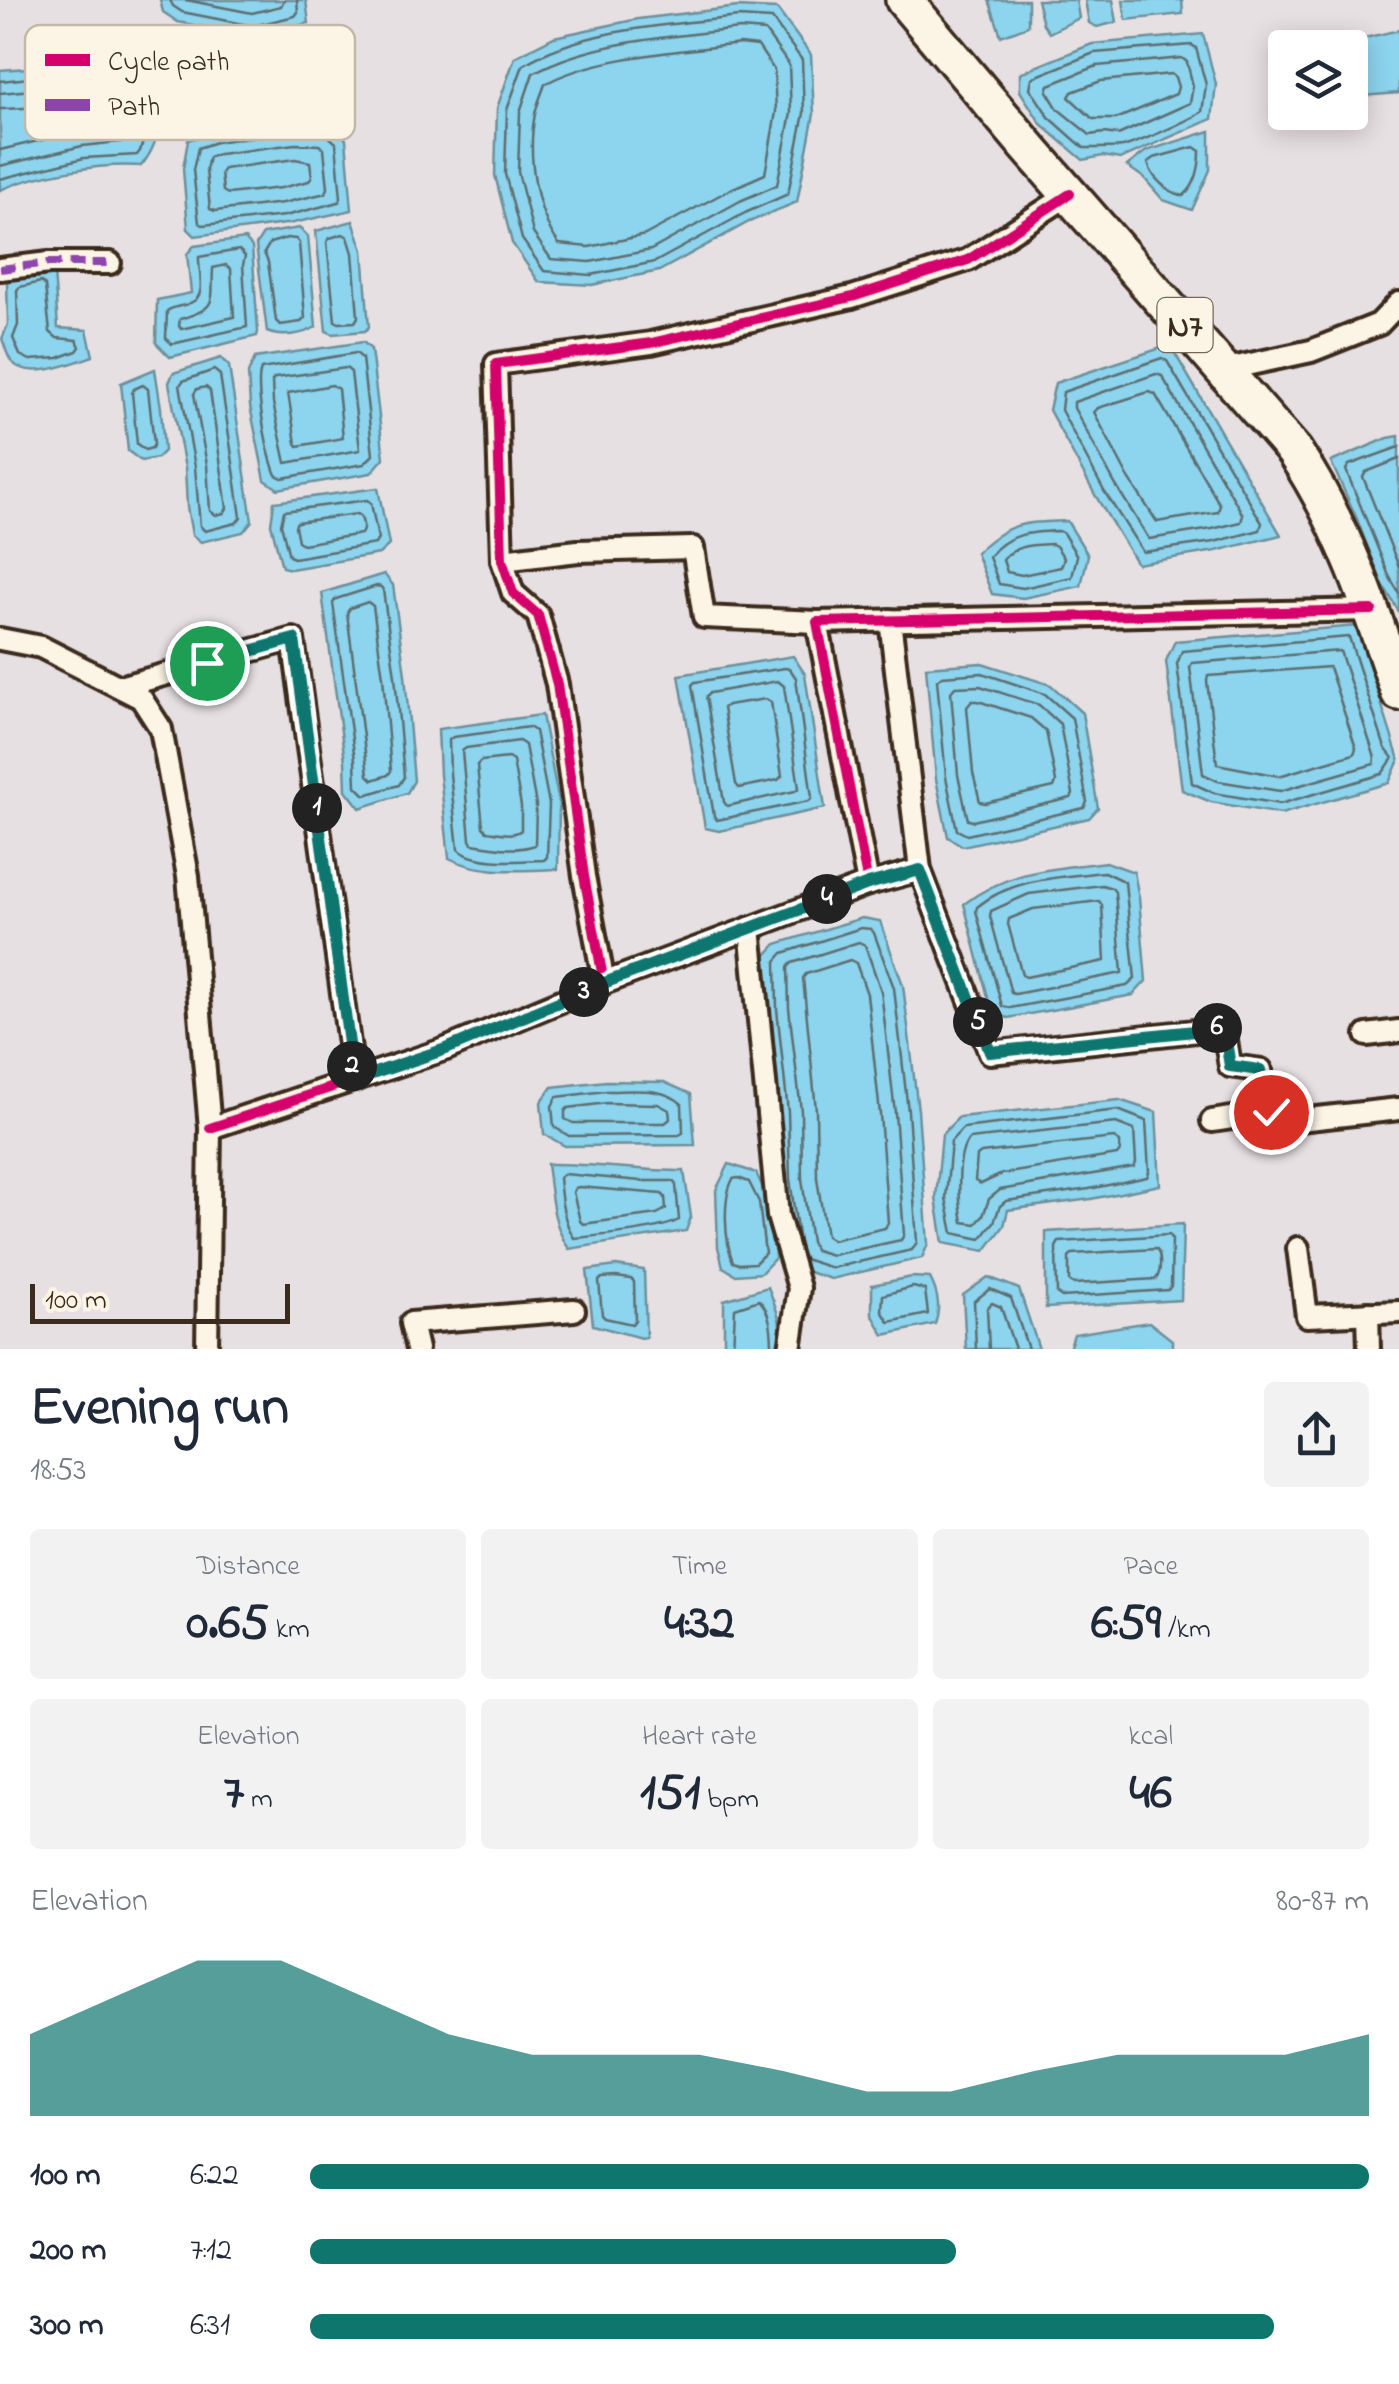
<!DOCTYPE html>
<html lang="en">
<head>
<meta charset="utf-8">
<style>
	:root { --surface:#fff; --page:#f2f2f3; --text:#1f2937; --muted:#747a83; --accent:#0f766e }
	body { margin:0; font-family:"Indie Flower",sans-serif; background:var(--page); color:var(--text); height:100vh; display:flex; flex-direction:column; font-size:38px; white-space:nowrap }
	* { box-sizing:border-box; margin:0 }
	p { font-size:32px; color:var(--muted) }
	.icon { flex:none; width:55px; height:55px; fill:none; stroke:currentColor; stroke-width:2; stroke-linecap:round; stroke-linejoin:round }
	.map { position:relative; height:1349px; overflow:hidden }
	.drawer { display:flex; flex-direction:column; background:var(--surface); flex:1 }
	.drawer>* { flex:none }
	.buttons { position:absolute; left:1268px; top:30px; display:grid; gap:20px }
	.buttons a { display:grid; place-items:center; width:100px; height:100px; border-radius:10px; background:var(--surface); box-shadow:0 5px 25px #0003; font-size:50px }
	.scale { position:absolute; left:30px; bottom:25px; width:260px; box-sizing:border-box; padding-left:10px; border:5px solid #3b2a1e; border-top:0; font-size:28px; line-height:35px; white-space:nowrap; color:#3b2a1e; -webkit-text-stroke:8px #fcf5e5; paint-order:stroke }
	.pin { position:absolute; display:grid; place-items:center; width:85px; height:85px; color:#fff; margin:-42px; border:5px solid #fff; border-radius:50%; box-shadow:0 2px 10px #0007 }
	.km { position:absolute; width:50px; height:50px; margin:-25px; border-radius:50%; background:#222; color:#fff; font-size:28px; line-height:50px; text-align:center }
	.round { display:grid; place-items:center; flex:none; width:105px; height:105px; border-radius:10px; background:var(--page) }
	.headline { display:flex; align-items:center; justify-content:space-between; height:170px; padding:0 30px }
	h1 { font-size:55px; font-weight:700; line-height:75px }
	.stats { display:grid; grid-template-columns:repeat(3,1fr); gap:15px; height:170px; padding:10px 30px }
	.stats div { display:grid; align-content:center; border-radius:10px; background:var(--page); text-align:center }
	.stats b { font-size:50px; font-weight:700 }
	.stats small { font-size:28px; font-weight:400 }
	.stats p { font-size:28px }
	.chart { height:280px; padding:20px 30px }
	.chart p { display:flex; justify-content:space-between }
	.chart svg { width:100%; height:180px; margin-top:10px; fill:var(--accent); opacity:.7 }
	ul { padding:0 30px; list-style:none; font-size:32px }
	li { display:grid; grid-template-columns:160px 120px 1fr; align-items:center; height:75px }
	li i { height:25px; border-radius:12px; background:var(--accent) }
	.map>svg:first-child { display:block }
	.water { fill:#8dd4ee; stroke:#6c909b; stroke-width:2.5 }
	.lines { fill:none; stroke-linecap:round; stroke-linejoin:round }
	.shore { stroke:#5c6e71; stroke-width:2.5 }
	.street-casing { stroke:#3b2a1e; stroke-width:28 }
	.highway-casing { stroke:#3b2a1e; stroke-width:42 }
	.street { stroke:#fcf5e5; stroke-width:20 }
	.highway { stroke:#fcf5e5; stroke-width:35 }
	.quiet { stroke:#8e44ad; stroke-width:8; stroke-dasharray:15 8; stroke-linecap:butt }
	.cycleway-casing { stroke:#fcf5e5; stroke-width:16 }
	.cycleway { stroke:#d6006c; stroke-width:10 }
	.route-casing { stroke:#fff; stroke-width:20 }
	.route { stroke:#0f766e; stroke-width:12 }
	.labels { text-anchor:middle; stroke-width:9; stroke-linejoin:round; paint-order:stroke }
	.shield { fill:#fcf5e5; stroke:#75675a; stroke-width:2.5 }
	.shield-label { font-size:32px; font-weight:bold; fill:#3b2a1e }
	.key { fill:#fcf5e5; stroke:#c2b8a9; stroke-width:2.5 }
	.key-label { font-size:28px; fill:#3b2a1e }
</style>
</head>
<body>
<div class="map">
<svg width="1399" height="1349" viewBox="0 0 1399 1349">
	<rect width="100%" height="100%" fill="#e7e0e3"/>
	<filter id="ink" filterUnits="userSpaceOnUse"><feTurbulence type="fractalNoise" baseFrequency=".01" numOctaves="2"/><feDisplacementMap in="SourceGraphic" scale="20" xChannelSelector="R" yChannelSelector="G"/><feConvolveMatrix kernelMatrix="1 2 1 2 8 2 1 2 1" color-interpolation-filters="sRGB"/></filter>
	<g filter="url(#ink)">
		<!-- water -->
		<g class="water">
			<polygon points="160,0 306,0 309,23 253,37 178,22 163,12"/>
			<polygon points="989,0 1028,0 1028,26 1001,36"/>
			<polygon points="1037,0 1076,0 1079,18 1049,33 1043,24"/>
			<polygon points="1085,0 1113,0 1117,22 1097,27 1089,23"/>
			<polygon points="1123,0 1182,0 1183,14 1126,20"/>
			<polygon points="738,7 777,9 811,55 814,114 797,202 749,222 659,271 592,285 539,282 512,243 495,175 497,108 515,57 554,37 638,19"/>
			<polygon points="1399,30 1399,93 1362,96 1356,40"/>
			<path d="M114,32L158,38C160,80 171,131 141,166C101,163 37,174 0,190V70L57,66L78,39Z"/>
			<polygon points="1203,34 1216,84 1212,119 1120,159 1103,156 1083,160 1041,124 1020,91 1020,73 1092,44"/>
			<polygon points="294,121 330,123 346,139 352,210 293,223 195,236 188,229 183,169 188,140 214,132"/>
			<polygon points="1210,131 1210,170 1192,210 1163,200 1144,178 1127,166 1146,151"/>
			<polygon points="353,221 363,250 369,327 365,331 333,334 326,331 316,231"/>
			<path d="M299,228L308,236L316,327C303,335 281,338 267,332L256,245L263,234Z"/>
			<polygon points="245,239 252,247 258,332 257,336 170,357 156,343 157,300 191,293 187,254 194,246"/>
			<path d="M43,270L54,272L58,328L87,330L93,356C73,363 29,381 12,362C7,357 5,345 2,339L8,324L7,280Z"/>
			<polygon points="363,342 371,349 384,458 371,473 278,489 265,480 250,406 248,373 255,358"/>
			<polygon points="1170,345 1281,535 1216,551 1137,564 1095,495 1049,410 1055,383"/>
			<polygon points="221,358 229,366 252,521 243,532 201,542 192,535 187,507 185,468 169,383 173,373"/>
			<polygon points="155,369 161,408 164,451 157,458 141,461 128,451 121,383"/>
			<polygon points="1399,436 1399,612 1380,580 1357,519 1331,462 1388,438"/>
			<polygon points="378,488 389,545 379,554 291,569 282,567 271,524 274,502"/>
			<path d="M1067,521L1088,555L1081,586L1023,598L992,594L976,553C1009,521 1023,523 1067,521Z"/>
			<polygon points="384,574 393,585 405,675 414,781 407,793 360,808 346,790 345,761 322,593"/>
			<polygon points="1357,626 1399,760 1389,783 1281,814 1211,802 1182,790 1166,661 1175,641"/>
			<polygon points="793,656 805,674 825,808 719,831 705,828 679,675"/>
			<polygon points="982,663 1051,685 1082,713 1098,808 1089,818 963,846 948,837 936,779 926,667"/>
			<path d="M542,715L559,803L558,869C521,870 482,875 449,858L440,775L438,729Z"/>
			<path d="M1106,862L1134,872L1139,898L1146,981L1133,995L1008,1018L992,1013L964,904C1008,870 1052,869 1106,862Z"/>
			<polygon points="862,918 880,921 903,985 918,1110 928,1244 922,1258 831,1279 795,1268 780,1181 778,1113 767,1010 765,956 776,944"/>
			<polygon points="606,1081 664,1082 691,1094 695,1145 565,1146 544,1134 541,1102 552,1087"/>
			<polygon points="1119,1100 1156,1112 1160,1185 1091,1199 1008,1210 1004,1226 985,1251 943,1243 936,1198 942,1134 959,1117"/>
			<path d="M547,1164C593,1163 638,1171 684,1171L691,1217L686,1231L569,1249C552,1225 551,1193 547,1164Z"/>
			<path d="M729,1164L756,1173C773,1206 773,1222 775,1258L761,1273L736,1275L723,1267L718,1247L716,1190Z"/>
			<polygon points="1183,1224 1181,1300 1046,1308 1046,1232"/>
			<polygon points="616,1266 644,1270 646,1337 641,1338 593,1325 587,1270"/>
			<path d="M912,1277L930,1278C938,1293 941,1308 935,1324L884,1335L872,1314V1285Z"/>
			<polygon points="988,1277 1019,1289 1039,1349 966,1349 963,1295"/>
			<path d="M768,1287C776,1307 784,1327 781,1349H724V1300Z"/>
			<polygon points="1149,1322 1172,1340 1172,1349 1069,1349 1074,1334"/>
		</g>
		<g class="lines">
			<!-- shore -->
			<g class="shore">
				<polyline points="170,0 173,6 182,12 253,26 295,16 298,12 297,0"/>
				<polyline points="186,0 252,13 281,6 284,0"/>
				<path d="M738,17L772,19L802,60L804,113L788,194L745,213L655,262L591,275L544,271L522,239L505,174L507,110L523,65C584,28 669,25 738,17Z"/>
				<path d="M740,29L765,31L789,65L791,113L777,185L740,201L651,250L590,262L551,259L533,233L518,172L520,112L533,73C591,41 675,36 740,29Z"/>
				<path d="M740,44L758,46L774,70L776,112L765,174L731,189L645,235L589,247L559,244C535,211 527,154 535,114C537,104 542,93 545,84C595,56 683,51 740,44Z"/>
				<path d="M1192,45L1196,48L1206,85L1202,112C1181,124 1145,140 1123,147C1116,148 1092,148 1084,148L1049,117L1030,88L1032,78L1094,53Z"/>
				<polygon points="1182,58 1187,62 1193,86 1190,103 1118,135 1104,133 1090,135 1058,109 1047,91 1049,85 1097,66"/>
				<polygon points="1171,74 1175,77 1178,87 1176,94 1116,119 1093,119 1069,97 1072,92 1101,81"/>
				<path d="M0,81L61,75C69,68 75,54 83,49C97,39 137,42 149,50L152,114L140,151L137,155L84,158L0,179"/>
				<path d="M0,93L64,87L74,81L92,59C107,56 125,51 137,61L139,113L129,141L82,146L0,166"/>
				<path d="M0,109C20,108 62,108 79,96C94,86 100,60 122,74L124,111L118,127L80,131L0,150"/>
				<polygon points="294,131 325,133 336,143 341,198 339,202 285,216 203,225 199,223 193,170 198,148 216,142"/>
				<polygon points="295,144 319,145 324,149 328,188 326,193 283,203 215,211 210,209 206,170 209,157 219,154"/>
				<path d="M1194,147L1200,151C1200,166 1196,187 1183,196C1168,192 1152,179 1148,163L1154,158Z"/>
				<polygon points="295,159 310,162 312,177 309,181 281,188 228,194 223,191 221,173 224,169"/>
				<polygon points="343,234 348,237 353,253 358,317 355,322 339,323 335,321 327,242 330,238"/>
				<polygon points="287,238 296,239 299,243 305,318 301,322 280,325 276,321 268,262 264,253 270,243"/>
				<path d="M239,250L245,256L243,265L247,327L172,344L166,338L167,311C174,306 182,307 190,303C208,297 198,272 199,257Z"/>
				<path d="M226,265L231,269L234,317L181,329L179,326L180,319C219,307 211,303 213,268Z"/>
				<polygon points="41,282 45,286 50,332 57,338 77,340 80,347 77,351 58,358 30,360 20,355 13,338 18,325 17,290 20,287"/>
				<path d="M356,353L362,358L373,455L364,464L282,478L276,475C268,456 254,388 261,369Z"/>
				<polygon points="1162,358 1167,361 1262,523 1260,530 1214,542 1143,552 1104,491 1061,410 1063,392"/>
				<polygon points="346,368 351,372 360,450 286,463 273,403 272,381 275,378"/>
				<polygon points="214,370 220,375 241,517 236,523 205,531 200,526 195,467 180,385 183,381"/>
				<polygon points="1156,374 1162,376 1243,515 1241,522 1212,529 1149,539 1115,484 1074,408 1074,402"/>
				<polygon points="143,385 148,389 154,444 152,448 145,450 137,444 132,393 134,389"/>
				<polygon points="332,385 338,389 343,438 298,446 296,443 288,393"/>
				<polygon points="206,387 210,391 227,508 224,513 216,515 210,511 207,465 194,394 197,389"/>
				<polygon points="1149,392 1155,394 1220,505 1218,512 1157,522 1128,477 1094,412 1098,408"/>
				<polyline points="1399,447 1349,465 1346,470 1389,576 1399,593"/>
				<polyline points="1399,459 1366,472 1363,477 1399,567"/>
				<polygon points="367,500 371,503 378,539 375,544 294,558 289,556 281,524 284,511"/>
				<path d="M357,514C363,517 365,529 361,534L303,544L298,541L295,526L297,522Z"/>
				<path d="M1059,531L1063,533L1077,556L1072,577L1023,588L999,584L989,557C1007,533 1031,532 1059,531Z"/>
				<path d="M1052,544L1056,546L1064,558L1061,567L1022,575L1007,572L1003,560C1015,544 1034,545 1052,544Z"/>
				<polygon points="377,586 381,587 383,590 395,676 404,777 399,785 365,795 356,786 355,760 333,603 336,599"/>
				<polygon points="368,602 373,606 383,677 391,771 388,775 373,780 368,775 347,613 350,608"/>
				<polygon points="1349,637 1385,748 1393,758 1382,774 1280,804 1214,793 1192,783 1177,664 1182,651"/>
				<polygon points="1340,651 1375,758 1374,764 1280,791 1218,781 1203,774 1190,667 1192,663"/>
				<polygon points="1329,667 1356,748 1354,754 1279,776 1217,764 1207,681 1208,676"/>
				<polygon points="785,668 790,669 796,678 812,798 809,801 717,820 714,816 692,685 695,682"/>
				<polygon points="982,673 1045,694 1072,718 1087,802 1084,808 967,835 957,830 946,777 937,680 942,676"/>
				<polygon points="778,681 784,686 799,788 795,791 727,806 724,802 706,696 710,693"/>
				<polygon points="980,686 1039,705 1060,724 1073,794 1071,798 973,821 968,820 958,775 951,692 955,687"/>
				<polygon points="766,699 771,702 782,776 778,780 739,788 736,784 723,708 727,705"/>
				<polygon points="972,701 978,701 1031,718 1046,731 1056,782 1054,787 985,803 980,802 973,773 967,707"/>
				<path d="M529,727L535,731L549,804L547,857L544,860C520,861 475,865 458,849L450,774L449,740L453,737Z"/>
				<path d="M519,741L525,745L536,805L535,845C516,852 493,847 472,844L470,840L462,751L466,748Z"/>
				<path d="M508,758L513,761L521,806V830C513,837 497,832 487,831L483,827L477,765L481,761Z"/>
				<path d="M1104,872L1125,882L1135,979L1127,986L1010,1008L1002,1006L976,911L977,907C1012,878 1061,877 1104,872Z"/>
				<polygon points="1102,885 1112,888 1115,892 1122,973 1015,994 1011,993 990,916 991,911 1029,894"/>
				<polygon points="1099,901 1102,905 1105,961 1026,977 1022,975 1008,924 1009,919 1033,909"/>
				<polygon points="859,942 865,945 881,991 895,1113 904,1235 901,1240 832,1255 815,1250 811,1242 802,1179 801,1111 789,1008 788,967 792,963"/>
				<polygon points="850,960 856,963 867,994 880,1114 888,1223 885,1228 832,1240 826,1236 817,1178 816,1110 803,978 806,974"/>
				<path d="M606,1091C632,1091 663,1086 682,1104L683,1133L679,1135L569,1136L554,1127L552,1106L557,1097Z"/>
				<polygon points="607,1103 658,1104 669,1110 670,1119 665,1123 573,1123 565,1119 565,1111 568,1108"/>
				<polygon points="1118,1110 1146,1121 1149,1172 1147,1177 1089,1189 1006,1201 1000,1206 994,1222 981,1239 953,1233 946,1198 951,1141 963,1128"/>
				<path d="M1116,1123L1134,1130L1136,1163L1134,1167L1000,1190L989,1199L983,1216L976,1224L963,1222C959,1202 955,1155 969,1139Z"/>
				<polygon points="1114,1138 1120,1142 1120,1151 1117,1155 1002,1174 981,1184 975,1181 977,1156 981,1153"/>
				<path d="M564,1174L641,1181H673L676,1185L679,1220C661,1230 598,1236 574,1238C563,1221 561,1199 559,1178Z"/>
				<path d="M738,1178L749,1182L759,1202L765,1253L755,1263L739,1264L733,1262C725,1241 722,1199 733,1179Z"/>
				<polygon points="579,1187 662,1194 665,1197 666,1209 657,1214 583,1224 580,1221 573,1192 575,1188"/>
				<polygon points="1169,1235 1172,1240 1171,1286 1168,1290 1062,1297 1057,1294 1056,1247 1059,1242"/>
				<polyline points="799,1243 790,1179 788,1112 777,1009 776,961 783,953 861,928 871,929 874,933 894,988 908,1111 917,1242 912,1250 832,1268 804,1259"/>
				<path d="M1156,1249C1162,1255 1161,1273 1156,1279L1074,1284L1069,1281V1258L1072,1254Z"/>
				<polygon points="616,1277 631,1279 634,1282 635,1320 632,1324 605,1318 602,1315 599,1281 602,1278"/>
				<polygon points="913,1287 925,1290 928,1314 889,1322 882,1311 883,1295"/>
				<path d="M733,1349L735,1308L759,1300C771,1311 772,1333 772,1349"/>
				<polyline points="976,1349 974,1301 990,1289 1011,1298 1028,1349"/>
				<polyline points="989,1349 987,1308 992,1303 1001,1307 1015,1349"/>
			</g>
			<defs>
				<g id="street">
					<polyline points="0,269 49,263 110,263"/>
					<polyline points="1223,370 1311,351 1379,324 1399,303"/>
					<polyline points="502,560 578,551 693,548 704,617 817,622"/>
					<polyline points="890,620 920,870"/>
					<polyline points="0,639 41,647 141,698 161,729 188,876 210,1128 207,1349"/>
					<polyline points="120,687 293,639 354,1080"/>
					<polyline points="868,884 920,870 990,1053 1224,1028 1230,1066 1261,1070 1271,1112 1212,1121 1286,1110 1299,1120 1399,1109"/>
					<polyline points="750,928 778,1216 799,1288 790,1349"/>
					<polyline points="604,983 584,876 557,684 538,615 513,593 502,560 496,364 651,343 852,297 968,260 1070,194"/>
					<polyline points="1367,1035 1399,1031"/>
					<polyline points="210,1128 446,1049 604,983 868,884 817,622 1372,610"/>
					<polyline points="1298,1248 1307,1316 1399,1312"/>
					<polyline points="1368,1313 1369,1349"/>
					<polyline points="417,1349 411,1323 574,1310"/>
				</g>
				<path id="highway" d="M904,0L1027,146L1294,451C1343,524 1371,608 1399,692"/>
			</defs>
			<!-- street casing -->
			<use href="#street" class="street-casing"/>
			<!-- highway casing -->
			<use href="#highway" class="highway-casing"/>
			<!-- street -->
			<use href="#street" class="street"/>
			<!-- highway -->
			<use href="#highway" class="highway"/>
			<!-- quiet -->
			<polyline class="quiet" points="0,269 49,263 110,263"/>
			<defs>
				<g id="cycleway">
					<polyline points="604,983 584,876 557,684 538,615 513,593 502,560 496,364 651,343 852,297 968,260 1070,194"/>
					<polyline points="210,1128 446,1049 604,983 868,884 817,622 1372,610"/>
				</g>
			</defs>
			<!-- cycleway casing -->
			<use href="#cycleway" class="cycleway-casing"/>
			<!-- cycleway -->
			<use href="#cycleway" class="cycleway"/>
		</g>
	</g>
	<g class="lines" filter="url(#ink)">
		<defs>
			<polyline id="route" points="207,663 294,639 354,1080 446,1049 604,983 868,884 920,870 990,1052 1224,1028 1230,1066 1260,1070 1271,1112"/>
		</defs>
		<!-- route casing -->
		<use href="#route" class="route-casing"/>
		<!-- route -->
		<use href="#route" class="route"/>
	</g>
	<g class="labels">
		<!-- shield labels -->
		<rect class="shield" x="1157.5" y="298" width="55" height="54" rx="8"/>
		<g class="shield-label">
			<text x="1185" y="336">N7</text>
		</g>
	</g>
	<!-- legend -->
	<rect x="25" y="25" width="330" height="115" rx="15" class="key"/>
	<rect x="45" y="54" width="45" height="12" fill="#d6006c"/>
	<rect x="45" y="99" width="45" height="12" fill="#8e44ad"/>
	<g class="key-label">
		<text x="108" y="70">Cycle path</text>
		<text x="108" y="115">Path</text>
	</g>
</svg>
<div class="buttons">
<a><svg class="icon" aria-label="layers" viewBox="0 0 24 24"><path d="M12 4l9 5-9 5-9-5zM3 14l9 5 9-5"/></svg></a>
</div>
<div class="scale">100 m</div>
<div class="pin" style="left:207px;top:663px;background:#1e9e55"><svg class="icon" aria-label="arrive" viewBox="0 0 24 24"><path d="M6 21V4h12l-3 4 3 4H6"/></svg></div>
<div class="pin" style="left:1271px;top:1112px;background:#d93025"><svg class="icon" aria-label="check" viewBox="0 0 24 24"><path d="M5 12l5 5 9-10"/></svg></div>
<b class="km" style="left:317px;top:808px">1</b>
<b class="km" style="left:352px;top:1066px">2</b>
<b class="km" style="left:584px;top:992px">3</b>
<b class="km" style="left:827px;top:899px">4</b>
<b class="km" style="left:978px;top:1022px">5</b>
<b class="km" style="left:1217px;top:1028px">6</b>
</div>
<section class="drawer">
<div class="headline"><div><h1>Evening run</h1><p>18:53</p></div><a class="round"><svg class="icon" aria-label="share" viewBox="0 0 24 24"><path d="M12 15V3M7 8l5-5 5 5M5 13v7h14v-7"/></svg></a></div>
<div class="stats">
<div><p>Distance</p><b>0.65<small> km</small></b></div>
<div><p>Time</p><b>4:32</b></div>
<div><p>Pace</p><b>6:59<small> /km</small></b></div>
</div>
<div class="stats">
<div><p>Elevation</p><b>7<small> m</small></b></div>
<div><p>Heart rate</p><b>151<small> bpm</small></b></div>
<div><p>kcal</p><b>46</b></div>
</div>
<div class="chart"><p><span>Elevation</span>80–87 m</p>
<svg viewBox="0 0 160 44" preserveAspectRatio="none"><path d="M0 44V24L10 15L20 6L30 6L40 15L50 24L60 29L70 29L80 29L90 33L100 38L110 38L120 33L130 29L140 29L150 29L160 24V44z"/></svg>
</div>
<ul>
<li><b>100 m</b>6:22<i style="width:100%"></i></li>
<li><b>200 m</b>7:12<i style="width:61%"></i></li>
<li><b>300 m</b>6:31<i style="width:91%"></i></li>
</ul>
</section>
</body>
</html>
